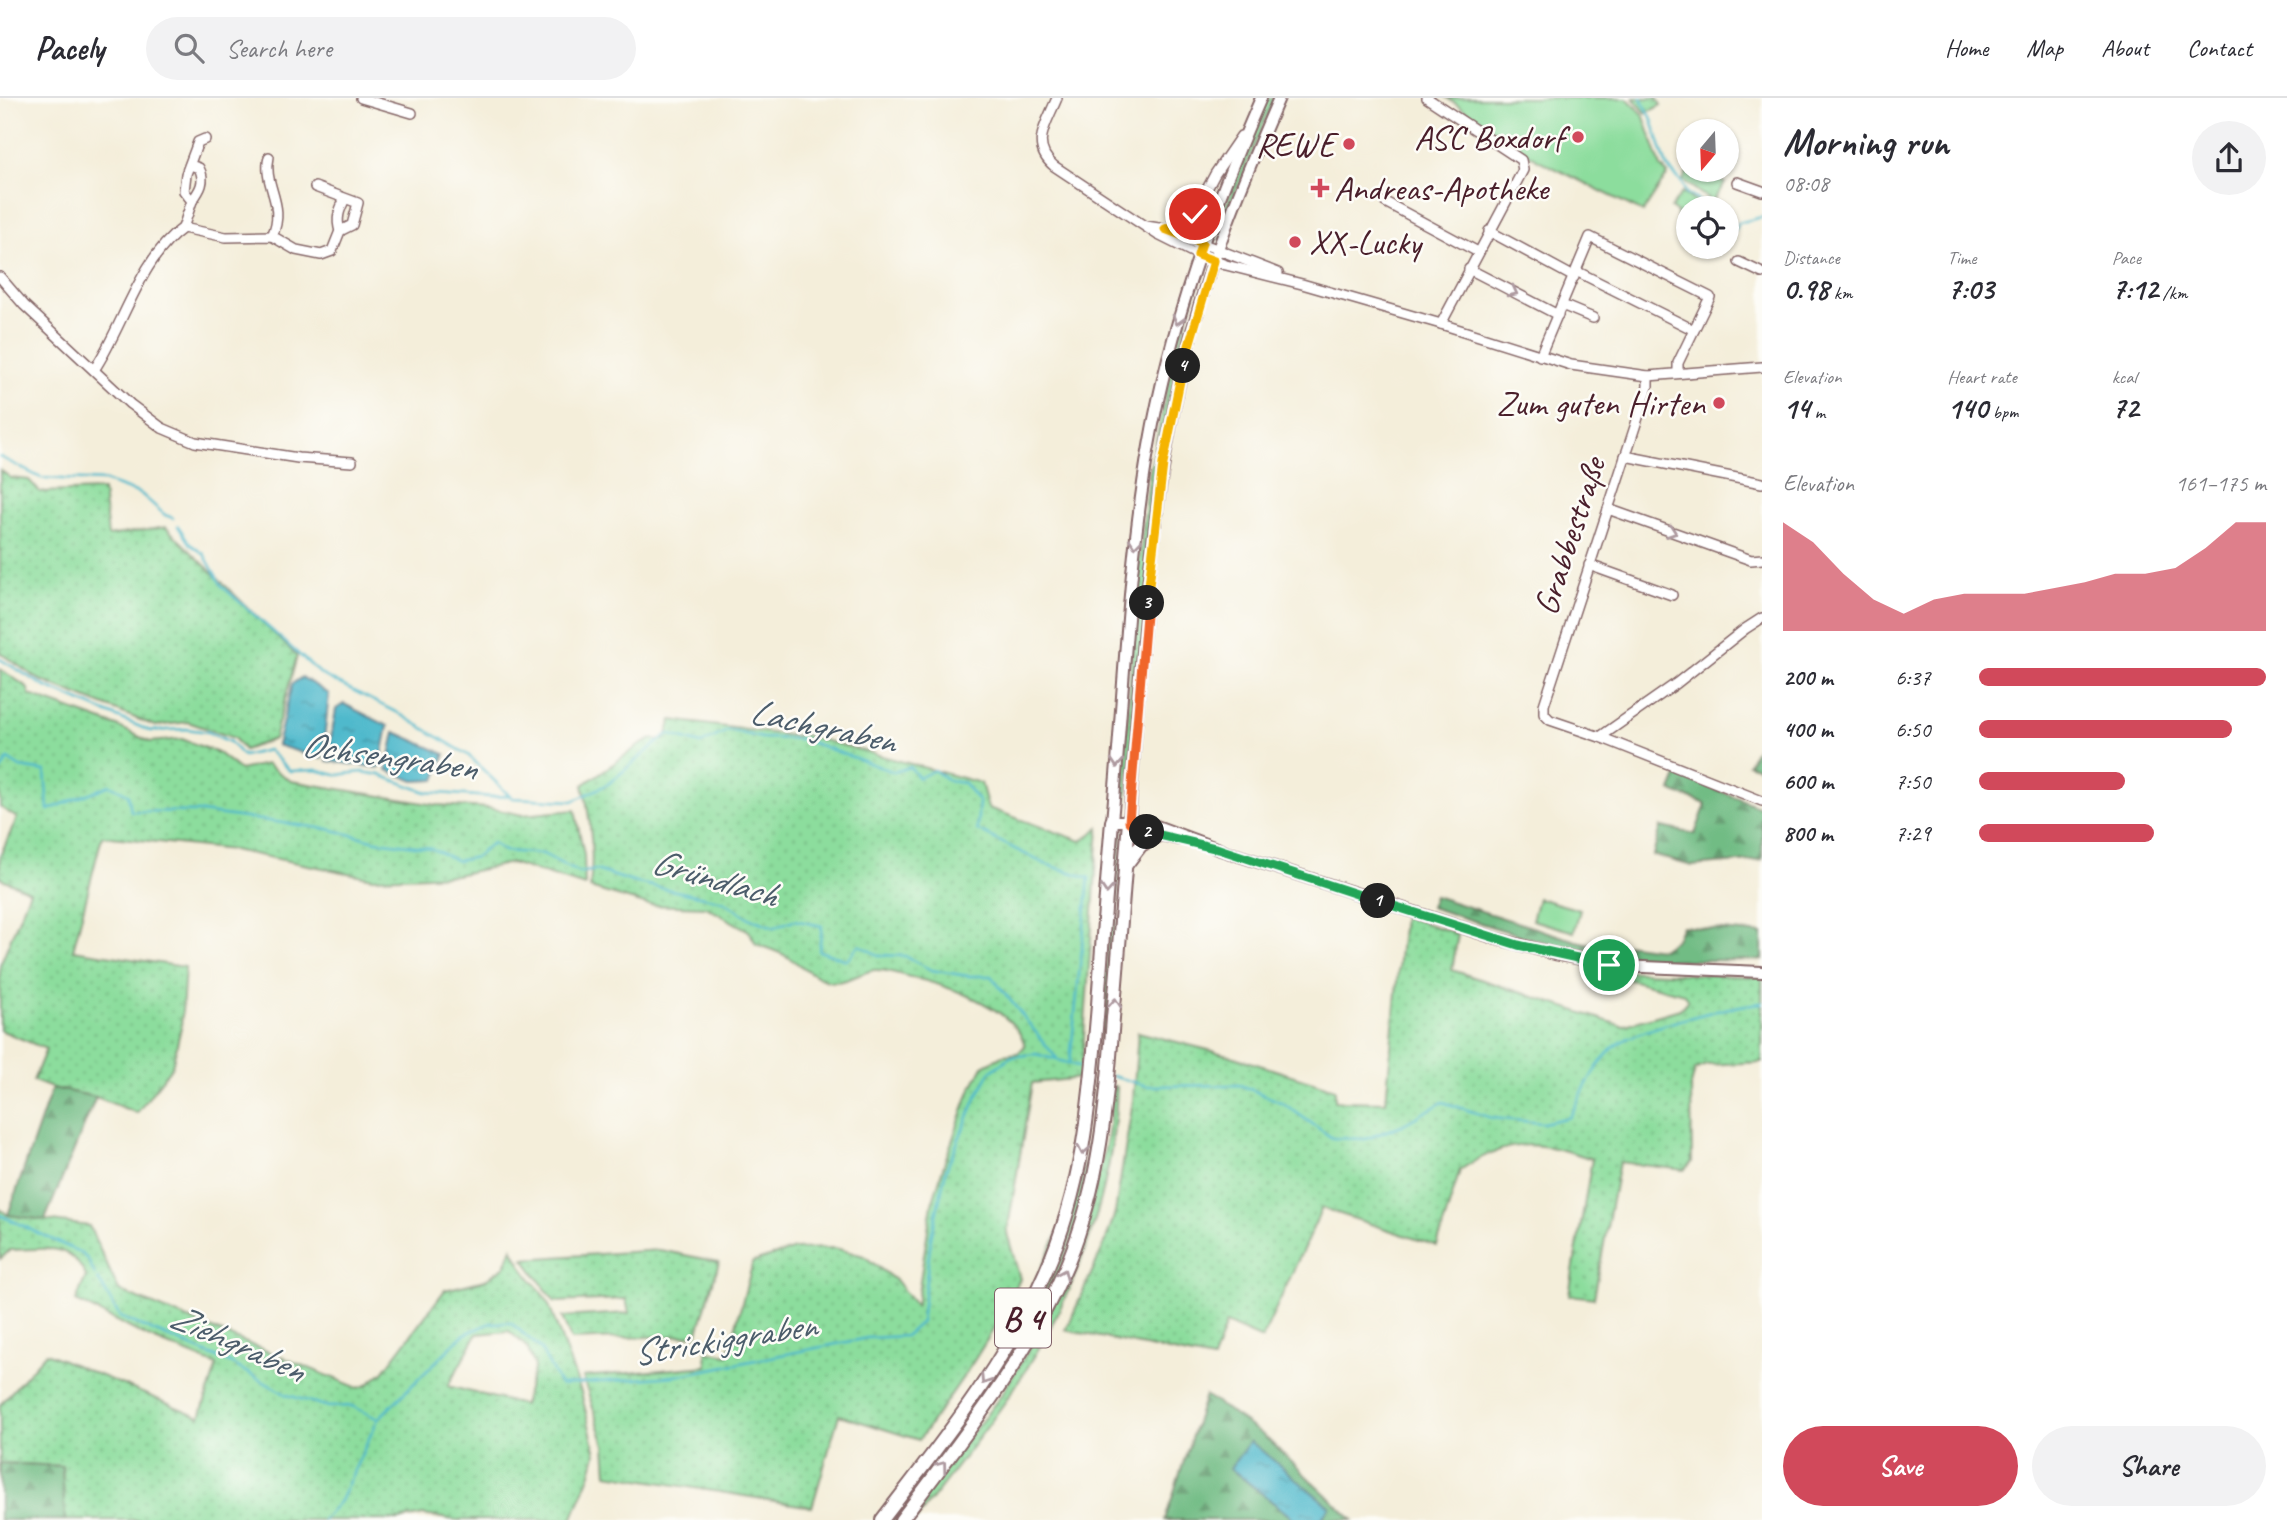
<!DOCTYPE html>
<html lang="en">
<head>
<meta charset="utf-8">
<style>
	:root { --surface:#fff; --page:#f2f2f3; --text:#2b2b33; --muted:#7c7c81; --line:#e1e1e2; --accent:#d1495b }
	body { margin:0; font-family:Caveat,sans-serif; background:var(--page); color:var(--text); height:100vh; display:flex; flex-direction:column; font-size:26px; white-space:nowrap }
	* { box-sizing:border-box; margin:0 }
	p { font-size:23px; color:var(--muted) }
	.icon { flex:none; width:38px; height:38px; fill:none; stroke:currentColor; stroke-width:2; stroke-linecap:round; stroke-linejoin:round }
	.map { position:relative; flex:1; overflow:hidden }
	.sheet { display:flex; flex-direction:column; background:var(--surface); width:525px }
	.sheet>* { flex:none }
	.needle { width:46px; rotate:199deg }
	.controls { position:absolute; left:1676px; top:21px; display:grid; gap:14px }
	.controls a { display:grid; place-items:center; width:63px; height:63px; border-radius:50%; background:var(--surface); box-shadow:0 2px 5px #0004; font-size:35px }
	.pin { position:absolute; display:grid; place-items:center; width:60px; height:60px; color:#fff; margin:-30px; border:4px solid #fff; border-radius:50%; box-shadow:0 2px 7px #0007 }
	.km { position:absolute; width:35px; height:35px; margin:-18px; border-radius:50%; background:#222; color:#fff; font-size:19px; line-height:35px; text-align:center }
	.round { display:grid; place-items:center; flex:none; width:74px; height:74px; border-radius:37px; background:var(--page) }
	.summary { display:flex; align-items:center; justify-content:space-between; height:119px; padding:0 21px }
	h1 { font-size:38px; font-weight:700; line-height:52px }
	.stats { display:grid; grid-template-columns:repeat(3,1fr); gap:10px; height:119px; padding:7px 21px }
	.stats div { display:grid; align-content:center }
	.stats b { font-size:30px; font-weight:700 }
	.stats small { font-size:19px; font-weight:400 }
	.stats p { font-size:19px }
	.chart { height:196px; padding:14px 21px }
	.chart p { display:flex; justify-content:space-between }
	.chart svg { width:100%; height:126px; margin-top:7px; fill:var(--accent); opacity:.7 }
	.button { display:flex; gap:14px; margin-top:auto; padding:14px 21px }
	.button a { flex:1; height:80px; border-radius:42px; background:var(--accent); color:#fff; font-size:28px; font-weight:700; line-height:80px; text-align:center }
	.button a+a { background:var(--page); color:var(--text) }
	ul { padding:0 21px; list-style:none; font-size:23px }
	li { display:grid; grid-template-columns:112px 84px 1fr; align-items:center; height:52px }
	li i { height:18px; border-radius:9px; background:var(--accent) }
	header { display:flex; align-items:center; gap:42px; box-sizing:border-box; height:98px; padding:0 35px; background:var(--surface); border-bottom:2px solid var(--line) }
	header strong { font-size:33px }
	nav { display:flex; gap:38px; margin-inline-start:auto; font-size:24px }
	.search { width:490px; height:63px; background:var(--page); display:flex; align-items:center; gap:18px; box-sizing:border-box; padding:0 24px; border-radius:38px; color:var(--muted); font-size:26px }
	main { display:flex; flex:1; min-height:0 }
	.map>svg:first-child { display:block }
	.grass { fill:url(#grass-dots); stroke:#6b7e64; stroke-width:2; fill-rule:evenodd }
	.forest { fill:url(#forest-firs); stroke:#5e6e58; stroke-width:2 }
	.park { fill:url(#park-tufts); stroke:#6b7e64; stroke-width:2 }
	.pitch { fill:#8cdd9d; stroke:#6b7e64; stroke-width:2 }
	.water { fill:url(#water-ripples); stroke:#4c6c7c; stroke-width:2 }
	.lines { fill:none; stroke-linecap:round; stroke-linejoin:round }
	.stream { stroke:#4fb9cc; stroke-width:2.5 }
	.minor-casing { stroke:#866768; stroke-width:12 }
	.major-casing { stroke:#866768; stroke-width:14 }
	.highway-casing { stroke:#866768; stroke-width:16 }
	.minor { stroke:#fff; stroke-width:9 }
	.major { stroke:#fff; stroke-width:10 }
	.highway { stroke:#fff; stroke-width:12 }
	.oneway { stroke:#ae9aa0 }
	.split-1-casing { stroke:#fff; stroke-width:14 }
	.split-2-casing { stroke:#fff; stroke-width:14 }
	.split-3-casing { stroke:#fff; stroke-width:14 }
	.split-4-casing { stroke:#fff; stroke-width:14 }
	.split-5-casing { stroke:#fff; stroke-width:14 }
	.split-1 { stroke:#22a559; stroke-width:9 }
	.split-2 { stroke:#22a559; stroke-width:9 }
	.split-3 { stroke:#f0652b; stroke-width:9 }
	.split-4 { stroke:#f5b400; stroke-width:9 }
	.split-5 { stroke:#f5b400; stroke-width:9 }
	.poi-dot { fill:#d1495b; stroke:#fdfcf7; stroke-width:2.5 }
	.labels { text-anchor:middle; stroke-width:5; stroke-linejoin:round; paint-order:stroke }
	.shield { fill:#fdfcf7; stroke:#806168; stroke-width:2 }
	.shield-label { font-size:33px; font-weight:bold; fill:#4a1f2b }
	.poi-label { font-size:35px; fill:#4a1f2b; stroke:#fdfcf7; text-anchor:end }
	.street-label { font-size:35px; fill:#4a1f2b; stroke:#fdfcf7 }
	.water-label { font-size:37px; font-style:italic; fill:#4c5d6b; stroke:#fdfcf7 }
</style>
</head>
<body>
<header>
<strong>Pacely</strong>
<div class="search"><svg class="icon" aria-label="search" viewBox="0 0 24 24"><circle cx="10" cy="10" r="6"/><path d="M15 15l6 6"/></svg>Search here</div>
<nav><a>Home</a><a>Map</a><a>About</a><a>Contact</a></nav>
</header>
<main>
<div class="map">
<svg width="1762" height="1422" viewBox="0 0 1762 1422">
	<defs>
		<pattern id="grass-dots" width="8" height="8" patternUnits="userSpaceOnUse" patternTransform="scale(1.75)"><rect width="8" height="8" fill="#8cdd9d"/><path d="M2 2h.1M6 6h.1" fill="none" stroke="#7abd87" stroke-width="1.8" stroke-linecap="round"/></pattern>
		<pattern id="forest-firs" width="22" height="20" patternUnits="userSpaceOnUse" patternTransform="scale(1.75)"><rect width="22" height="20" fill="#71bc84"/><path d="M5 1l3.5 6h-7zM16 11l3.5 6h-7z" fill="#5f986c"/></pattern>
		<pattern id="park-tufts" width="24" height="20" patternUnits="userSpaceOnUse" patternTransform="scale(1.75)"><rect width="24" height="20" fill="#8cdd9d"/><path d="M3 7l-1-3M5 7V3M7 7l1-3M15 17l-1-3M17 17v-4M19 17l1-3" fill="none" stroke="#7abd87"/></pattern>
		<pattern id="water-ripples" width="26" height="14" patternUnits="userSpaceOnUse" patternTransform="scale(1.75)"><rect width="26" height="14" fill="#4fb9cc"/><path d="M2 4q2-2 4 0t4 0M15 11q2-2 4 0t4 0" fill="none" stroke="#4496a6"/></pattern>
	</defs>
	<rect width="100%" height="100%" fill="#fdfcf7"/>
	<filter id="ink" filterUnits="userSpaceOnUse"><feTurbulence type="fractalNoise" baseFrequency=".0143" numOctaves="2"/><feDisplacementMap in="SourceGraphic" scale="14" xChannelSelector="R" yChannelSelector="G"/><feConvolveMatrix kernelMatrix="1 2 1 2 8 2 1 2 1" color-interpolation-filters="sRGB"/></filter>
	<filter id="wash" filterUnits="userSpaceOnUse"><feTurbulence type="fractalNoise" baseFrequency=".00686" numOctaves="4" result="noise"/><feDisplacementMap in="SourceGraphic" scale="28" xChannelSelector="R" yChannelSelector="G"/><feGaussianBlur stdDeviation="1.57" result="paint"/><feColorMatrix in="noise" values="0 0 0 0 0 0 0 0 0 0 0 0 0 0 0 0 0 1.4 0 .05"/><feComposite in="paint" operator="in"/></filter>
	<g filter="url(#wash)">
		<rect width="100%" height="100%" fill="#f4eeda"/>
		<!-- grass -->
		<g class="grass">
			<polygon points="1266,0 1274,0 1219,135 1216,134"/>
			<polygon points="1633,0 1657,0 1661,7 1646,15"/>
			<polygon points="1201,164 1205,165 1187,221 1174,276 1126,705 1123,705 1135,497 1150,373 1176,248"/>
			<polygon points="0,372 11,380 29,382 40,394 103,392 108,438 166,429 297,558 274,641 244,652 234,640 188,624 155,628 40,582 0,555"/>
			<polygon points="0,571 27,589 30,597 117,628 150,644 182,641 218,655 240,672 266,666 291,683 436,707 489,710 522,717 575,712 584,757 585,788 511,765 456,777 373,780 232,752 102,738 73,852 185,869 181,929 172,968 137,1015 96,999 52,990 33,983 46,951 0,932 0,867 30,793 0,780 0,758 17,720 0,709"/>
			<path d="M672,622L794,638L801,636L981,685L988,710L1081,743L1099,730L1081,980L1032,985L1007,1135L1020,1181C993,1239 956,1290 919,1342L839,1317L812,1409L607,1376L605,1347L583,1279L707,1268L706,1253L728,1257L753,1164L795,1151L835,1150L864,1158L896,1183L916,1208L932,1106L946,1060L970,993L983,968L1004,957L1018,955L1025,948C1015,908 942,886 906,878C896,875 884,871 874,872C858,875 845,887 828,883C812,879 800,866 786,858C777,853 766,850 756,846L749,833L706,809L648,807L590,790C594,755 591,721 583,687L640,647L652,641L665,642Z"/>
			<path d="M1123,730L1102,1012C1092,1074 1077,1139 1049,1196C1008,1278 950,1349 895,1422H888L974,1307L1078,1095L1087,1057L1096,997L1116,742Z"/>
			<path d="M1403,818L1458,836L1452,872L1622,928L1680,911L1688,902L1684,896L1592,872L1762,879V964L1706,967L1695,972L1691,987L1692,1064L1684,1072L1619,1064L1594,1200L1569,1197L1592,1061C1538,1043 1510,1039 1460,1072L1437,1148L1322,1110L1262,1241L1226,1225L1213,1262L1066,1232L1105,1145L1115,1115L1133,1002L1138,934L1228,957L1335,991V1003L1386,1004Z"/>
			<path d="M1113,988L1117,989C1114,1097 1074,1199 1015,1289C985,1335 949,1378 916,1422H906L1002,1296L1041,1231L1088,1123L1108,1037Z"/>
			<path d="M0,1111L8,1117L89,1128L119,1193L358,1290L367,1287L383,1274L445,1192L485,1182L505,1168L512,1150L522,1169L547,1202L581,1294L596,1356L591,1375L572,1422H456L423,1417L399,1422H65L62,1368L0,1365V1307L46,1255L200,1319L217,1267L150,1240L76,1203L86,1178C68,1142 45,1152 10,1152L0,1161ZM509,1233L527,1249L535,1268L523,1307L448,1288L477,1236Z"/>
			<polygon points="660,1152 719,1164 697,1237 571,1242 562,1219 629,1215 626,1201 555,1204 524,1161"/>
		</g>
		<!-- forest -->
		<g class="forest">
			<polygon points="1762,640 1762,671 1748,666"/>
			<polygon points="1678,676 1762,710 1762,762 1692,768 1653,757 1661,729 1695,736 1706,706 1671,693"/>
			<path d="M1434,798L1576,843L1605,849L1618,845L1661,851L1676,841L1682,828L1762,836V862C1712,862 1661,864 1612,857C1549,849 1490,828 1430,809Z"/>
			<polygon points="52,990 96,999 45,1122 8,1117"/>
			<polygon points="1205,1297 1263,1337 1353,1422 1320,1422 1330,1409 1230,1370 1295,1422 1165,1422"/>
			<polygon points="0,1365 62,1368 65,1422 0,1422"/>
		</g>
		<!-- park -->
		<g class="park">
			<polygon points="1689,71 1699,72 1725,85 1712,104 1683,82"/>
			<polygon points="1682,94 1703,110 1689,110 1689,125 1677,122 1677,115 1671,110"/>
		</g>
		<!-- pitch -->
		<g class="pitch">
			<polygon points="1447,0 1627,0 1643,16 1661,69 1668,76 1643,114 1538,62"/>
			<polygon points="1538,800 1580,812 1574,834 1532,822"/>
		</g>
		<!-- water -->
		<g class="water">
			<polygon points="302,579 329,596 322,661 277,647 292,586"/>
			<polygon points="344,606 388,628 380,670 327,663 336,611"/>
			<polygon points="395,634 445,656 435,682 414,683 387,672"/>
			<polygon points="1250,1343 1330,1409 1320,1422 1295,1422 1230,1370"/>
		</g>
		<g class="lines">
			<!-- stream -->
			<g class="stream">
				<polyline points="1641,0 1651,19 1667,69 1681,83 1686,95 1711,110"/>
				<polyline points="1727,129 1735,131 1738,125 1762,119"/>
				<polyline points="0,359 41,380 104,383 141,396 165,417 173,420"/>
				<polyline points="178,428 190,446 204,456 222,488 322,577 400,616 468,657 512,700 573,703 608,686 668,636 701,646 729,632 762,640 802,641 894,674 910,669 919,680 934,672 949,683 964,685 979,704 977,732 1045,766 1089,780 1070,964"/>
				<polyline points="0,561 44,588 150,633 186,631 208,634 230,644 243,658 268,652 290,673 316,672 336,677 362,674 380,677 426,694 490,699 507,698"/>
				<polyline points="0,674 8,661 20,669 45,673 48,712 110,687 128,696 131,713 201,714 328,731 377,743 431,750 457,763 476,759 492,745 504,753 543,756 579,775 596,772 633,784 723,803 749,820 774,829 794,822 822,828 819,853 847,862 859,847 878,857 905,858 931,872 968,878 991,878 1057,961"/>
				<path d="M1112,978L1147,988L1240,987L1283,1005L1332,1040L1366,1041L1402,1027L1443,1004L1492,1020L1543,1025L1570,1019C1582,995 1593,970 1613,950C1630,932 1735,906 1762,905"/>
				<polyline points="0,1117 81,1155 88,1162 95,1177"/>
				<polyline points="98,1181 120,1219 230,1265 287,1297 329,1309 352,1308 378,1321"/>
				<polyline points="323,1422 340,1403 378,1321 463,1237 490,1225 511,1225 540,1250 560,1287 675,1278 867,1240 905,1238 921,1224 931,1140 946,1072 976,1000 990,974 1010,959 1036,956 1089,971"/>
			</g>
		</g>
	</g>
	<g filter="url(#ink)">
		<g class="lines">
			<defs>
				<g id="minor">
					<polyline points="361,0 412,15"/>
					<path d="M1057,0C1047,25 1029,47 1054,68L1158,137L1198,157L1226,167L1302,186L1441,226L1571,267L1648,278L1762,269"/>
					<polyline points="1427,0 1521,62 1523,72 1441,226"/>
					<path d="M269,59C262,87 287,106 272,138"/>
					<path d="M190,67L199,70C206,83 200,92 192,103"/>
					<polyline points="1737,84 1762,93"/>
					<polyline points="1385,104 1478,154"/>
					<polyline points="1146,128 1165,131 1278,175"/>
					<polyline points="183,130 192,103 184,93 186,76 198,44 205,41"/>
					<polyline points="1165,131 1183,126 1192,119 1215,76 1241,38"/>
					<path d="M340,133C336,121 339,112 345,101"/>
					<polyline points="1489,133 1574,179"/>
					<polyline points="1739,164 1762,175"/>
					<polyline points="1469,171 1558,217"/>
					<polyline points="1576,173 1694,232"/>
					<polyline points="0,179 24,207 130,306 162,330 195,344 298,360 352,364"/>
					<polyline points="1562,207 1593,220"/>
					<polyline points="1540,258 1590,139 1710,199 1678,265 1678,274"/>
					<path d="M94,272C123,229 140,160 183,130L226,139L272,138L296,152L321,157L332,153L340,133L352,127L358,105L315,89"/>
					<polyline points="1648,278 1648,289 1544,607 1544,616 1550,622 1600,639 1677,585 1745,531 1762,520"/>
					<polyline points="1625,358 1762,385"/>
					<polyline points="1608,411 1751,462 1762,461"/>
					<polyline points="1589,467 1672,497"/>
					<polyline points="1600,639 1762,703"/>
				</g>
				<g id="major">
					<path d="M1129,724C1141,569 1148,412 1185,260C1207,170 1242,85 1279,0"/>
					<polyline points="1129,724 1142,733 1178,741"/>
					<polyline points="1215,750 1495,840 1555,856 1620,868 1762,874"/>
					<path d="M1219,751L1143,723H1112C1124,598 1127,472 1149,348C1170,227 1212,112 1261,0"/>
				</g>
				<g id="highway">
					<polyline points="1125,768 1141,747 1158,737"/>
					<path d="M882,1422C942,1344 1005,1266 1045,1175C1084,1087 1090,1003 1098,907C1102,846 1107,784 1112,723"/>
					<path d="M901,1422C963,1340 1028,1260 1068,1164C1100,1086 1107,1004 1113,920C1119,855 1123,790 1129,724"/>
				</g>
			</defs>
			<!-- minor casing -->
			<use href="#minor" class="minor-casing"/>
			<!-- major casing -->
			<use href="#major" class="major-casing"/>
			<!-- highway casing -->
			<use href="#highway" class="highway-casing"/>
			<!-- minor -->
			<use href="#minor" class="minor"/>
			<!-- major -->
			<use href="#major" class="major"/>
			<!-- highway -->
			<use href="#highway" class="highway"/>
		</g>
		<!-- one-way arrows -->
		<defs><path id="oneway-chevron" d="M-2-3.5L2.5 0L-2 3.5" fill="none" stroke-width="1.6" stroke-linecap="round" stroke-linejoin="round" transform="scale(1.75)"/></defs>
		<g class="oneway">
			<use href="#oneway-chevron" transform="translate(1513 194) rotate(27)"/>
			<use href="#oneway-chevron" transform="translate(1178 222) rotate(106)"/>
			<use href="#oneway-chevron" transform="translate(1672 434) rotate(19)"/>
			<use href="#oneway-chevron" transform="translate(1135 445) rotate(96)"/>
			<use href="#oneway-chevron" transform="translate(1117 665) rotate(94)"/>
			<use href="#oneway-chevron" transform="translate(1107 791) rotate(94)"/>
			<use href="#oneway-chevron" transform="translate(1115 905) rotate(-86)"/>
			<use href="#oneway-chevron" transform="translate(1083 1052) rotate(101)"/>
			<use href="#oneway-chevron" transform="translate(1063 1176) rotate(-66)"/>
			<use href="#oneway-chevron" transform="translate(985 1282) rotate(123)"/>
			<use href="#oneway-chevron" transform="translate(942 1368) rotate(-53)"/>
		</g>
	</g>
	<g class="lines" filter="url(#ink)">
		<defs>
			<polyline id="split-1" points="1378,803 1518,847 1609,867"/>
			<polyline id="split-2" points="1147,734 1219,751 1378,803"/>
			<polyline id="split-3" points="1147,505 1129,724 1147,734"/>
			<polyline id="split-4" points="1147,505 1163,366 1183,268"/>
			<polyline id="split-5" points="1183,268 1214,163 1198,157 1202,145 1165,131 1186,124 1195,116"/>
		</defs>
		<!-- split-1 casing -->
		<use href="#split-1" class="split-1-casing"/>
		<!-- split-2 casing -->
		<use href="#split-2" class="split-2-casing"/>
		<!-- split-3 casing -->
		<use href="#split-3" class="split-3-casing"/>
		<!-- split-4 casing -->
		<use href="#split-4" class="split-4-casing"/>
		<!-- split-5 casing -->
		<use href="#split-5" class="split-5-casing"/>
		<!-- split-1 -->
		<use href="#split-1" class="split-1"/>
		<!-- split-2 -->
		<use href="#split-2" class="split-2"/>
		<!-- split-3 -->
		<use href="#split-3" class="split-3"/>
		<!-- split-4 -->
		<use href="#split-4" class="split-4"/>
		<!-- split-5 -->
		<use href="#split-5" class="split-5"/>
	</g>
	<!-- markers -->
	<g class="poi-dot">
		<circle cx="1578" cy="39" r="7"/>
		<circle cx="1349" cy="46" r="7"/>
		<path d="M1316.5 79.5h7v7h7v7h-7v7h-7v-7h-7v-7h7z"/>
		<circle cx="1295" cy="144" r="7"/>
		<circle cx="1719" cy="305" r="7"/>
	</g>
	<g class="labels">
		<!-- shield labels -->
		<rect class="shield" x="995" y="1190.5" width="56" height="59" rx="5"/>
		<g class="shield-label">
			<text x="1023" y="1232">B 4</text>
		</g>
		<!-- poi labels -->
		<g class="poi-label">
			<text x="1564" y="51">ASC Boxdorf</text>
			<text x="1335" y="58">REWE</text>
			<text x="1334" y="102" text-anchor="start">Andreas-Apotheke</text>
			<text x="1309" y="156" text-anchor="start">XX-Lucky</text>
			<text x="1705" y="317">Zum guten Hirten</text>
		</g>
		<!-- street labels -->
		<g class="street-label">
			<text transform="translate(1569 438) rotate(-72)" y="12">Grabbestraße</text>
		</g>
		<!-- water labels -->
		<g class="water-label">
			<text transform="translate(823 627) rotate(12)" y="13">Lachgraben</text>
			<text transform="translate(389 657) rotate(8)" y="13">Ochsengraben</text>
			<text transform="translate(715 779) rotate(16)" y="13">Gründlach</text>
			<text transform="translate(724 1240) rotate(-9)" y="13">Strickiggraben</text>
			<text transform="translate(238 1244) rotate(24)" y="13">Ziehgraben</text>
		</g>
	</g>
</svg>
<div class="controls">
<a><svg class="needle" viewBox="-14 -14 28 28"><path d="M0-13l5 13h-10z" fill="#e53935"/><path d="M0 13l5-13h-10z" fill="#7c7c81"/></svg></a>
<a><svg class="icon" aria-label="locate" viewBox="0 0 24 24"><circle cx="12" cy="12" r="6"/><path d="M12 2v4M12 18v4M2 12h4M18 12h4"/></svg></a>
</div>
<div class="pin" style="left:1609px;top:867px;background:#1e9e55"><svg class="icon" aria-label="arrive" viewBox="0 0 24 24"><path d="M6 21V4h12l-3 4 3 4H6"/></svg></div>
<div class="pin" style="left:1195px;top:116px;background:#d93025"><svg class="icon" aria-label="check" viewBox="0 0 24 24"><path d="M5 12l5 5 9-10"/></svg></div>
<b class="km" style="left:1378px;top:803px">1</b>
<b class="km" style="left:1147px;top:734px">2</b>
<b class="km" style="left:1147px;top:505px">3</b>
<b class="km" style="left:1183px;top:268px">4</b>
</div>
<section class="sheet">
<div class="summary"><div><h1>Morning run</h1><p>08:08</p></div><a class="round"><svg class="icon" aria-label="share" viewBox="0 0 24 24"><path d="M12 15V3M7 8l5-5 5 5M5 13v7h14v-7"/></svg></a></div>
<div class="stats">
<div><p>Distance</p><b>0.98<small> km</small></b></div>
<div><p>Time</p><b>7:03</b></div>
<div><p>Pace</p><b>7:12<small> /km</small></b></div>
</div>
<div class="stats">
<div><p>Elevation</p><b>14<small> m</small></b></div>
<div><p>Heart rate</p><b>140<small> bpm</small></b></div>
<div><p>kcal</p><b>72</b></div>
</div>
<div class="chart"><p><span>Elevation</span>161–175 m</p>
<svg viewBox="0 0 160 44" preserveAspectRatio="none"><path d="M0 44V6L10 13L20 24L30 33L40 38L50 33L60 31L70 31L80 31L90 29L100 27L110 24L120 24L130 22L140 15L150 6L160 6V44z"/></svg>
</div>
<ul>
<li><b>200 m</b>6:37<i style="width:100%"></i></li>
<li><b>400 m</b>6:50<i style="width:88%"></i></li>
<li><b>600 m</b>7:50<i style="width:51%"></i></li>
<li><b>800 m</b>7:29<i style="width:61%"></i></li>
</ul>
<div class="button"><a>Save</a><a>Share</a></div>
</section>
</main>
</body>
</html>
